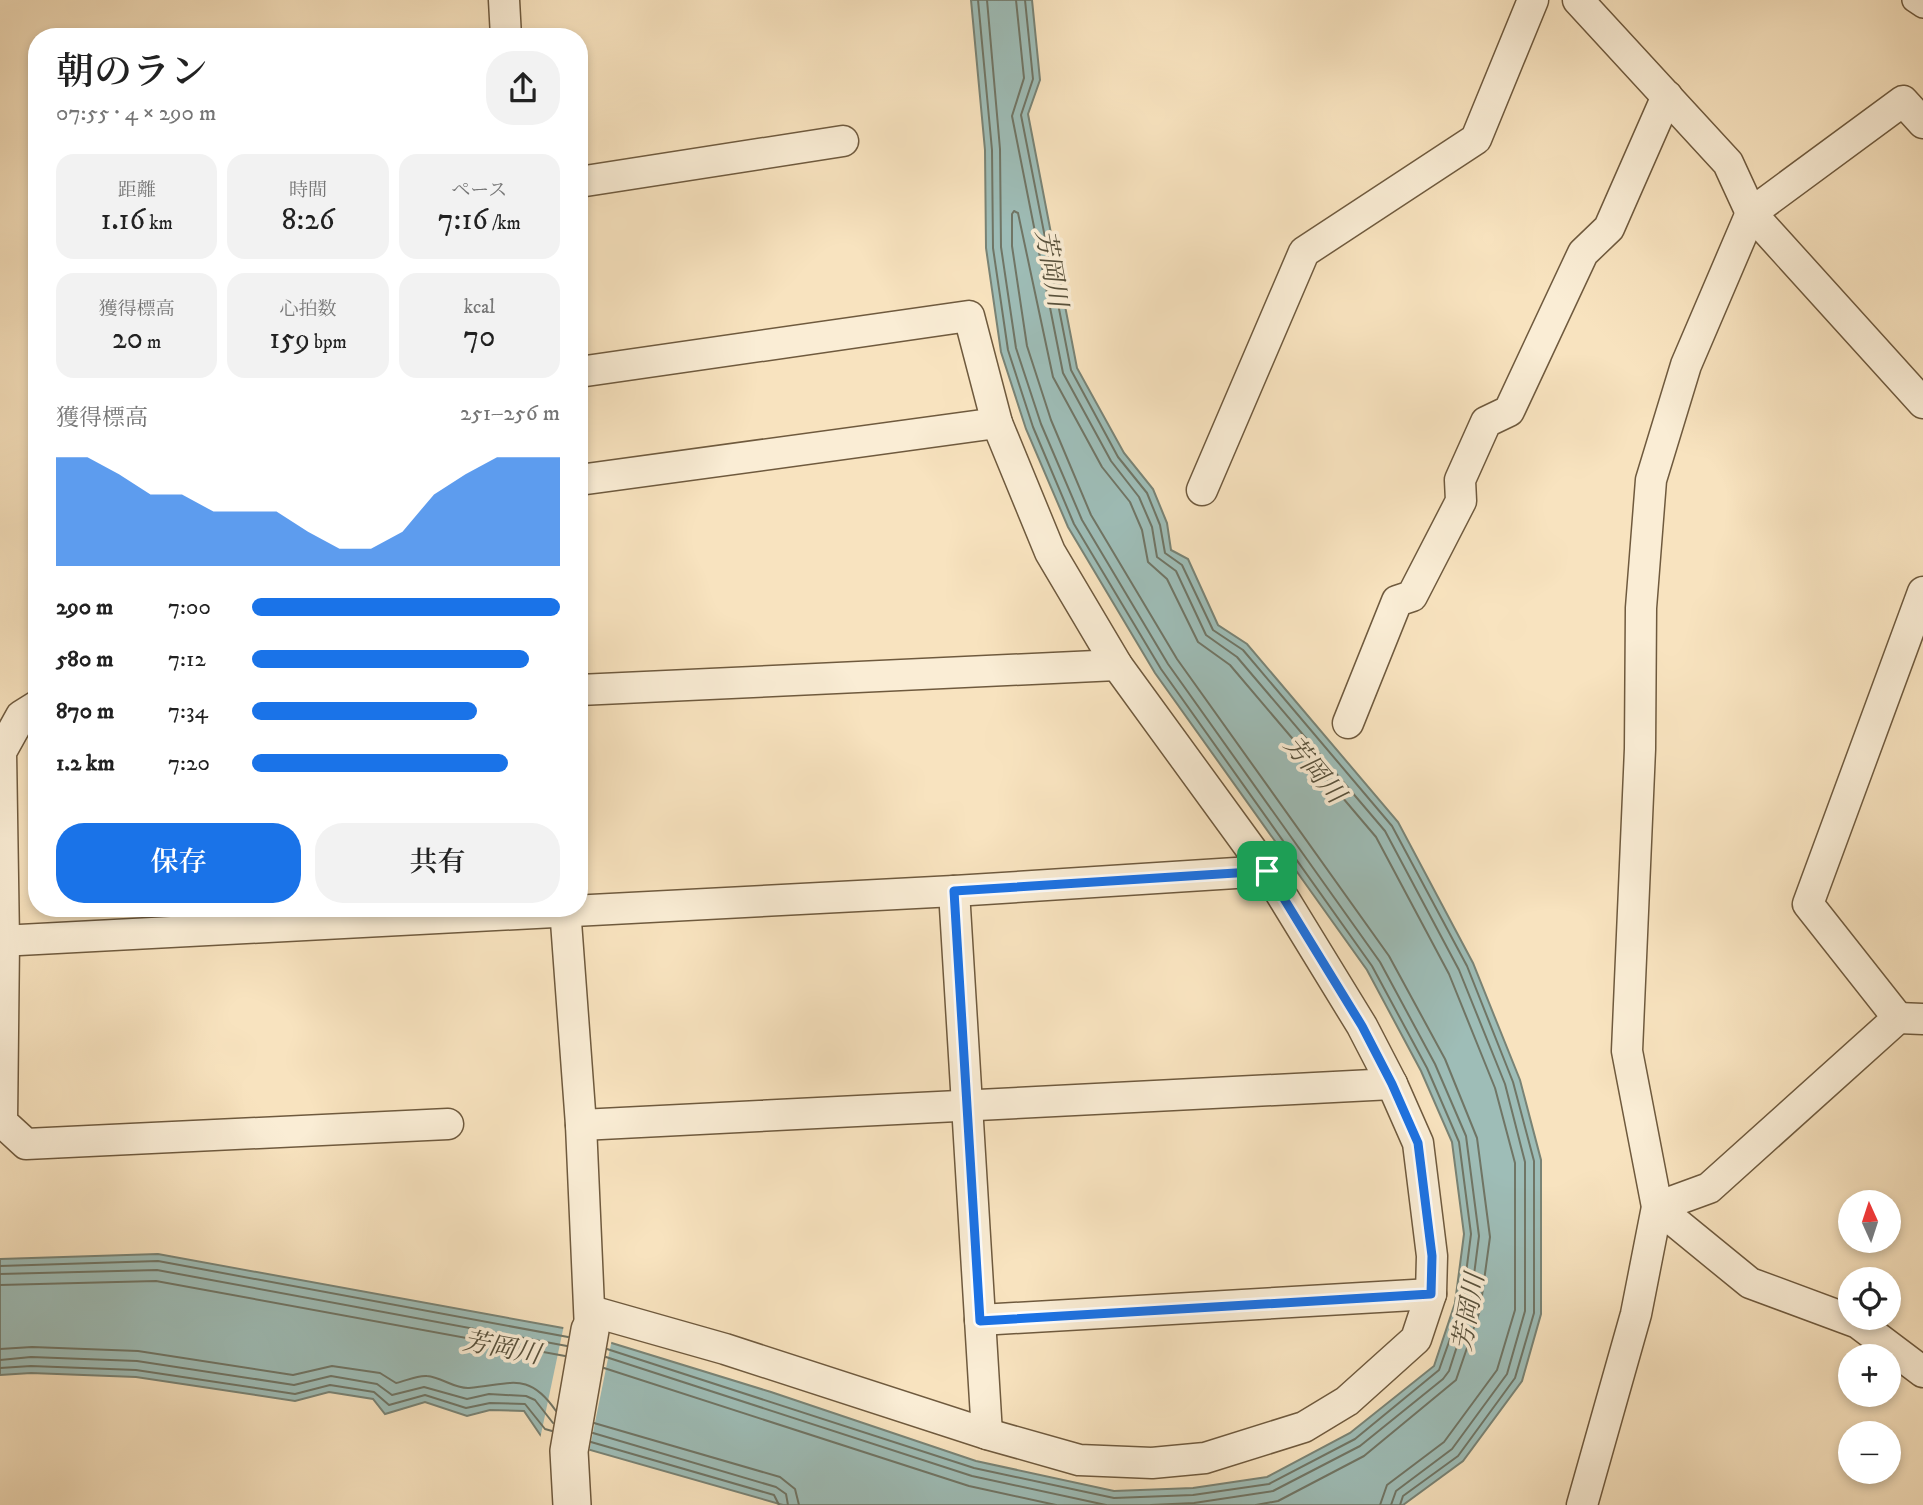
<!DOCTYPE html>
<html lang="ja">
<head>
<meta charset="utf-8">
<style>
	:root { --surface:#fff; --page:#f2f2f2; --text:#222; --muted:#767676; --accent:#1a73e8 }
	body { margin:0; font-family:"IM FELL DW Pica","Noto Serif JP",serif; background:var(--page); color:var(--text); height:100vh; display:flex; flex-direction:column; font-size:26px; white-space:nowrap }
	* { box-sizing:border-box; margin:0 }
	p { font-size:23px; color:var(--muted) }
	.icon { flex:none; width:38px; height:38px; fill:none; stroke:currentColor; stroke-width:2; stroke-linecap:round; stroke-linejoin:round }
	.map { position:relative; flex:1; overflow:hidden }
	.sheet { position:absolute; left:28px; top:28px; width:560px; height:889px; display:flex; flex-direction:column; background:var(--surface); border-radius:28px; box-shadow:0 4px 10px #0003 }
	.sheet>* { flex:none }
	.needle { width:46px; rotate:357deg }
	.fabs { position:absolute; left:1838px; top:1190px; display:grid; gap:14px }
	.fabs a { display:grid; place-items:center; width:63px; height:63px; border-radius:50%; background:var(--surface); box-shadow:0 4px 10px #0003; font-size:35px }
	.pin { position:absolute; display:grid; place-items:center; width:60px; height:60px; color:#fff; margin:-30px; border-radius:14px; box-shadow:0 4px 10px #0006 }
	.round { display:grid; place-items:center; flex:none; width:74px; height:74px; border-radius:28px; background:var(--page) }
	.headline { display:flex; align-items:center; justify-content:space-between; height:119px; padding:0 28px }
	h1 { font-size:38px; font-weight:600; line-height:52px }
	.figures { display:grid; grid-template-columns:repeat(3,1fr); gap:10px; height:119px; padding:7px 28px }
	.figures div { display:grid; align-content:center; border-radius:18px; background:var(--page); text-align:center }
	.figures b { font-size:30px; font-weight:600 }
	.figures small { font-size:19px; font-weight:400 }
	.figures p { font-size:19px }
	.chart { height:196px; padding:14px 28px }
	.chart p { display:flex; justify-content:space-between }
	.chart svg { width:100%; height:126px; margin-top:7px; fill:var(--accent); opacity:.7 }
	.action { display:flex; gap:14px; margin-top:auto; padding:14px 28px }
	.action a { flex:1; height:80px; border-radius:28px; background:var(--accent); color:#fff; font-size:28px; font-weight:600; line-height:80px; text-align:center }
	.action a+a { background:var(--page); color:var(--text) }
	ul { padding:0 28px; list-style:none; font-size:23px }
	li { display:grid; grid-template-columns:112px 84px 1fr; align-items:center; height:52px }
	li i { height:18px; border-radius:9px; background:var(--accent) }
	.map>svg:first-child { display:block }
	.water { fill:#9ebdb7; stroke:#798375; stroke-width:2 }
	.pier { fill:#f8e3bf }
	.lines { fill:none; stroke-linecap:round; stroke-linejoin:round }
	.shore { stroke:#707565; stroke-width:2 }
	.pedestrian-casing { stroke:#6f5a3e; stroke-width:26 }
	.minor-casing { stroke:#6f5a3e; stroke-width:33 }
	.tertiary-casing { stroke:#6f5a3e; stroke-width:40 }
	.pedestrian { stroke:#faedd5; stroke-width:23 }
	.minor { stroke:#faedd5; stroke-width:30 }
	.tertiary { stroke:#faedd5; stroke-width:37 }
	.route-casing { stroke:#fff; stroke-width:14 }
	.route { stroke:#1a73e8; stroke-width:9 }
	.labels { text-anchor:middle; stroke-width:7; stroke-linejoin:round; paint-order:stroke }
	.water-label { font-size:26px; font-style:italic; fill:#58513c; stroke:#faedd5 }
</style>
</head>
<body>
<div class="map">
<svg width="1923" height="1505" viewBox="0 0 1923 1505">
	<rect width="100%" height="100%" fill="#f8e3bf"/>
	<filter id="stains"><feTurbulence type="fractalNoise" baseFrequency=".00286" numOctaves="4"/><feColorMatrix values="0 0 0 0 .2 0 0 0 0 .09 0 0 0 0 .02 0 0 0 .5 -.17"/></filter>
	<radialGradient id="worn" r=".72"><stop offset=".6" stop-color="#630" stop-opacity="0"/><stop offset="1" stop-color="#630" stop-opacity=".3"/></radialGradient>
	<!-- water -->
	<polygon class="water" points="971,0 1032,0 1040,80 1028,114 1077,368 1124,453 1153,489 1167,523 1171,550 1188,559 1218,625 1247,644 1398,822 1473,963 1520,1080 1541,1160 1541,1314 1522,1381 1463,1461 1403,1505 783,1505 541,1436 524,1411 490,1410 467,1416 425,1402 385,1414 373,1399 329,1392 295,1401 136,1377 31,1373 0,1375 0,1259 158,1254 563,1328 771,1392 976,1461 1114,1491 1193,1488 1267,1477 1350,1433 1434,1366 1455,1303 1464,1234 1452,1142 1421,1071 1367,970 1155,673 1068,527 1026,429 1001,352 986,248 985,150"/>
	<!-- pier -->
	<polygon class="pier" points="564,1325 612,1339 589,1452 540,1439"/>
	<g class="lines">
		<!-- shore -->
		<g class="shore">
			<polyline points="987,0 1000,149 1001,247 1016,348 1041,424 1082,520 1168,664 1380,962 1435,1064 1466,1136 1479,1236 1470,1306 1449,1371 1443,1379 1360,1446 1273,1491 1194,1503 1151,1505"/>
			<polyline points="1016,0 1024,78 1012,116 1063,373 1111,461 1139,497 1152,527 1157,557 1176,571 1206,635 1237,657 1385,831 1459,970 1505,1084 1525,1162 1525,1311 1507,1374 1452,1449 1396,1491 1391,1505"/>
			<polyline points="1025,0 1033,79 1021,115 1071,370 1118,457 1147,493 1160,525 1165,553 1182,565 1213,630 1243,650 1392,826 1467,966 1513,1082 1534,1161 1534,1313 1515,1378 1458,1456 1403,1496 1400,1505"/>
			<polyline points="0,1266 158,1261 568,1337"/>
			<polyline points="0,1274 157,1270 567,1346"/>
			<polyline points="0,1285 156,1281 565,1356"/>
			<path d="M0,1349L32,1347L138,1351L293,1375L332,1366L380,1373L396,1383C406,1381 417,1375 427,1376C441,1377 455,1389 469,1388C510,1385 528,1370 556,1411"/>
			<polyline points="607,1349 974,1468 1114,1498 1193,1495 1269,1484 1355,1439 1439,1370 1462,1305 1471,1234 1459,1142 1427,1068 1372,966 1161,669 1074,524 1033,427 1008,350 993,248 992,150 978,0"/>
			<polyline points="606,1357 972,1476 1106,1505"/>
			<polyline points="0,1360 31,1357 137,1361 294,1385 331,1376 377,1384 392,1395 424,1387 467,1399 489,1394 526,1396 535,1400 553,1423"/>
			<polyline points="0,1368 31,1366 136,1370 295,1394 330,1385 374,1392 389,1405 425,1395 466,1408 490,1403 525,1404 545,1429 552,1431"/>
			<polyline points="604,1368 969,1486 1056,1505"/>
			<polyline points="594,1423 780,1477 795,1489 799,1505"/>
			<polyline points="593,1433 776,1487 786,1494 788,1505"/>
			<polyline points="591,1442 774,1495 779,1505"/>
			<polyline points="1256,1505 1278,1501 1364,1456 1456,1380 1480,1310 1490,1237 1477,1138 1445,1059 1389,956 1177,659 1091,515 1051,420 1027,346 1012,246 1012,214 1014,211 1018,213 1053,377 1102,467 1130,502 1142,530 1148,562 1167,579 1198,642 1230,665 1376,837 1449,974 1495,1088 1515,1163 1515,1310 1497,1370 1444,1442 1387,1485 1380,1505"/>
		</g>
		<defs>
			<polyline id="pedestrian" points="1914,0 1923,6"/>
			<g id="minor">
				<polyline points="504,0 506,37"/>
				<polyline points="1578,0 1728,163 1751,213 1923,403"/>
				<polyline points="579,182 843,141"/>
				<polyline points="579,372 969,316 997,423 1050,552 1117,665 1267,871 1362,1026 1392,1084 1418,1143 1432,1256 1431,1294 1416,1339 1347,1401 1304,1427 1205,1458 1152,1463 1079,1460 987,1434 725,1349 591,1311"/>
				<polyline points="579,480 997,423"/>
				<polyline points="1202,490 1304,252 1476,139 1533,0"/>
				<polyline points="579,690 1117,665"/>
				<polyline points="37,706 21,716 1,752 4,941 2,1122 26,1144 448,1124"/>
				<polyline points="1348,723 1397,601 1412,596 1461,501 1460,480 1486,422 1509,411 1583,253 1609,228 1667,96"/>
				<polyline points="954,891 987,1434"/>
				<polyline points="565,908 581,1125 590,1330"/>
				<polyline points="0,941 954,891 1267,871"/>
				<polyline points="1898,1018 1923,1019"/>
				<polyline points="581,1125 1392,1084"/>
				<polyline points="1657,1207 1709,1188 1898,1018 1808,904 1923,592"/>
				<polyline points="1657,1207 1750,1283 1858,1323 1923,1372"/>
				<polyline points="980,1320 1431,1294"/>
				<polyline points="1582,1505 1636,1314 1657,1207 1627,1051 1640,749 1641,608 1651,480 1686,365 1751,213 1903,101 1923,123"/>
			</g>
			<polyline id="tertiary" points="572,1505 569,1451 590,1330"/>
		</defs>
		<!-- pedestrian casing -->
		<use href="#pedestrian" class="pedestrian-casing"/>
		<!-- minor casing -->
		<use href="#minor" class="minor-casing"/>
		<!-- tertiary casing -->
		<use href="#tertiary" class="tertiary-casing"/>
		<!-- pedestrian -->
		<use href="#pedestrian" class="pedestrian"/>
		<!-- minor -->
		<use href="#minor" class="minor"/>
		<!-- tertiary -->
		<use href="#tertiary" class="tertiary"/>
	</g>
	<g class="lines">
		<defs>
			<polygon id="route" points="1267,871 1362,1026 1392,1084 1418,1143 1432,1256 1431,1294 980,1321 954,891"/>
		</defs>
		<!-- route casing -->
		<use href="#route" class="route-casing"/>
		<!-- route -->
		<use href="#route" class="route"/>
	</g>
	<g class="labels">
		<!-- water labels -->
		<g class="water-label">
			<text transform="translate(1052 268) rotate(80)" y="9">芳岡川</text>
			<text transform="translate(1315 769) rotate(50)" y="9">芳岡川</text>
			<text transform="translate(1468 1312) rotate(-80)" y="9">芳岡川</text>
			<text transform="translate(502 1347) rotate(11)" y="9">芳岡川</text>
		</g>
	</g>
	<rect width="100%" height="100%" filter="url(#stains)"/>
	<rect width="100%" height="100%" fill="url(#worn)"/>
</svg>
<div class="fabs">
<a><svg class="needle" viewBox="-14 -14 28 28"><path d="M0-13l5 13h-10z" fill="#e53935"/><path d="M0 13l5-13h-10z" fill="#767676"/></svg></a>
<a><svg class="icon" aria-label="locate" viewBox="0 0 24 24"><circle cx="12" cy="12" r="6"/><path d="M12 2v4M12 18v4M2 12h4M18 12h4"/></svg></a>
<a>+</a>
<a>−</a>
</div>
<div class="pin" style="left:1267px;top:871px;background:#1e9e55"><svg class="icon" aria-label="arrive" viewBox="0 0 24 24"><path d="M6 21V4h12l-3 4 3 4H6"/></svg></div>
<section class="sheet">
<div class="headline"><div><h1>朝のラン</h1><p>07:55 · 4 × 290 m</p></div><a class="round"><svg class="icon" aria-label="share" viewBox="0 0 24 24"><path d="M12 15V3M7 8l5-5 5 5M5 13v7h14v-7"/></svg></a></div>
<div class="figures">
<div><p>距離</p><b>1.16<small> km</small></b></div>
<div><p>時間</p><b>8:26</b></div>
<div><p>ペース</p><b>7:16<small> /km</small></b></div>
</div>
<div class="figures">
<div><p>獲得標高</p><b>20<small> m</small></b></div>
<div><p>心拍数</p><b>159<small> bpm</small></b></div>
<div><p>kcal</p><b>70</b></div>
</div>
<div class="chart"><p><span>獲得標高</span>251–256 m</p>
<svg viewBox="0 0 160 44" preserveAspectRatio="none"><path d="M0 44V6L10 6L20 12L30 19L40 19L50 25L60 25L70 25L80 32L90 38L100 38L110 32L120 19L130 12L140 6L150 6L160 6V44z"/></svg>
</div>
<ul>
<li><b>290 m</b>7:00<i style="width:100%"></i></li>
<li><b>580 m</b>7:12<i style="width:90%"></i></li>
<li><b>870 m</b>7:34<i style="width:73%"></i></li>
<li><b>1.2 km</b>7:20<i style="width:83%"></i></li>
</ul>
<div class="action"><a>保存</a><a>共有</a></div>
</section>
</div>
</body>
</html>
